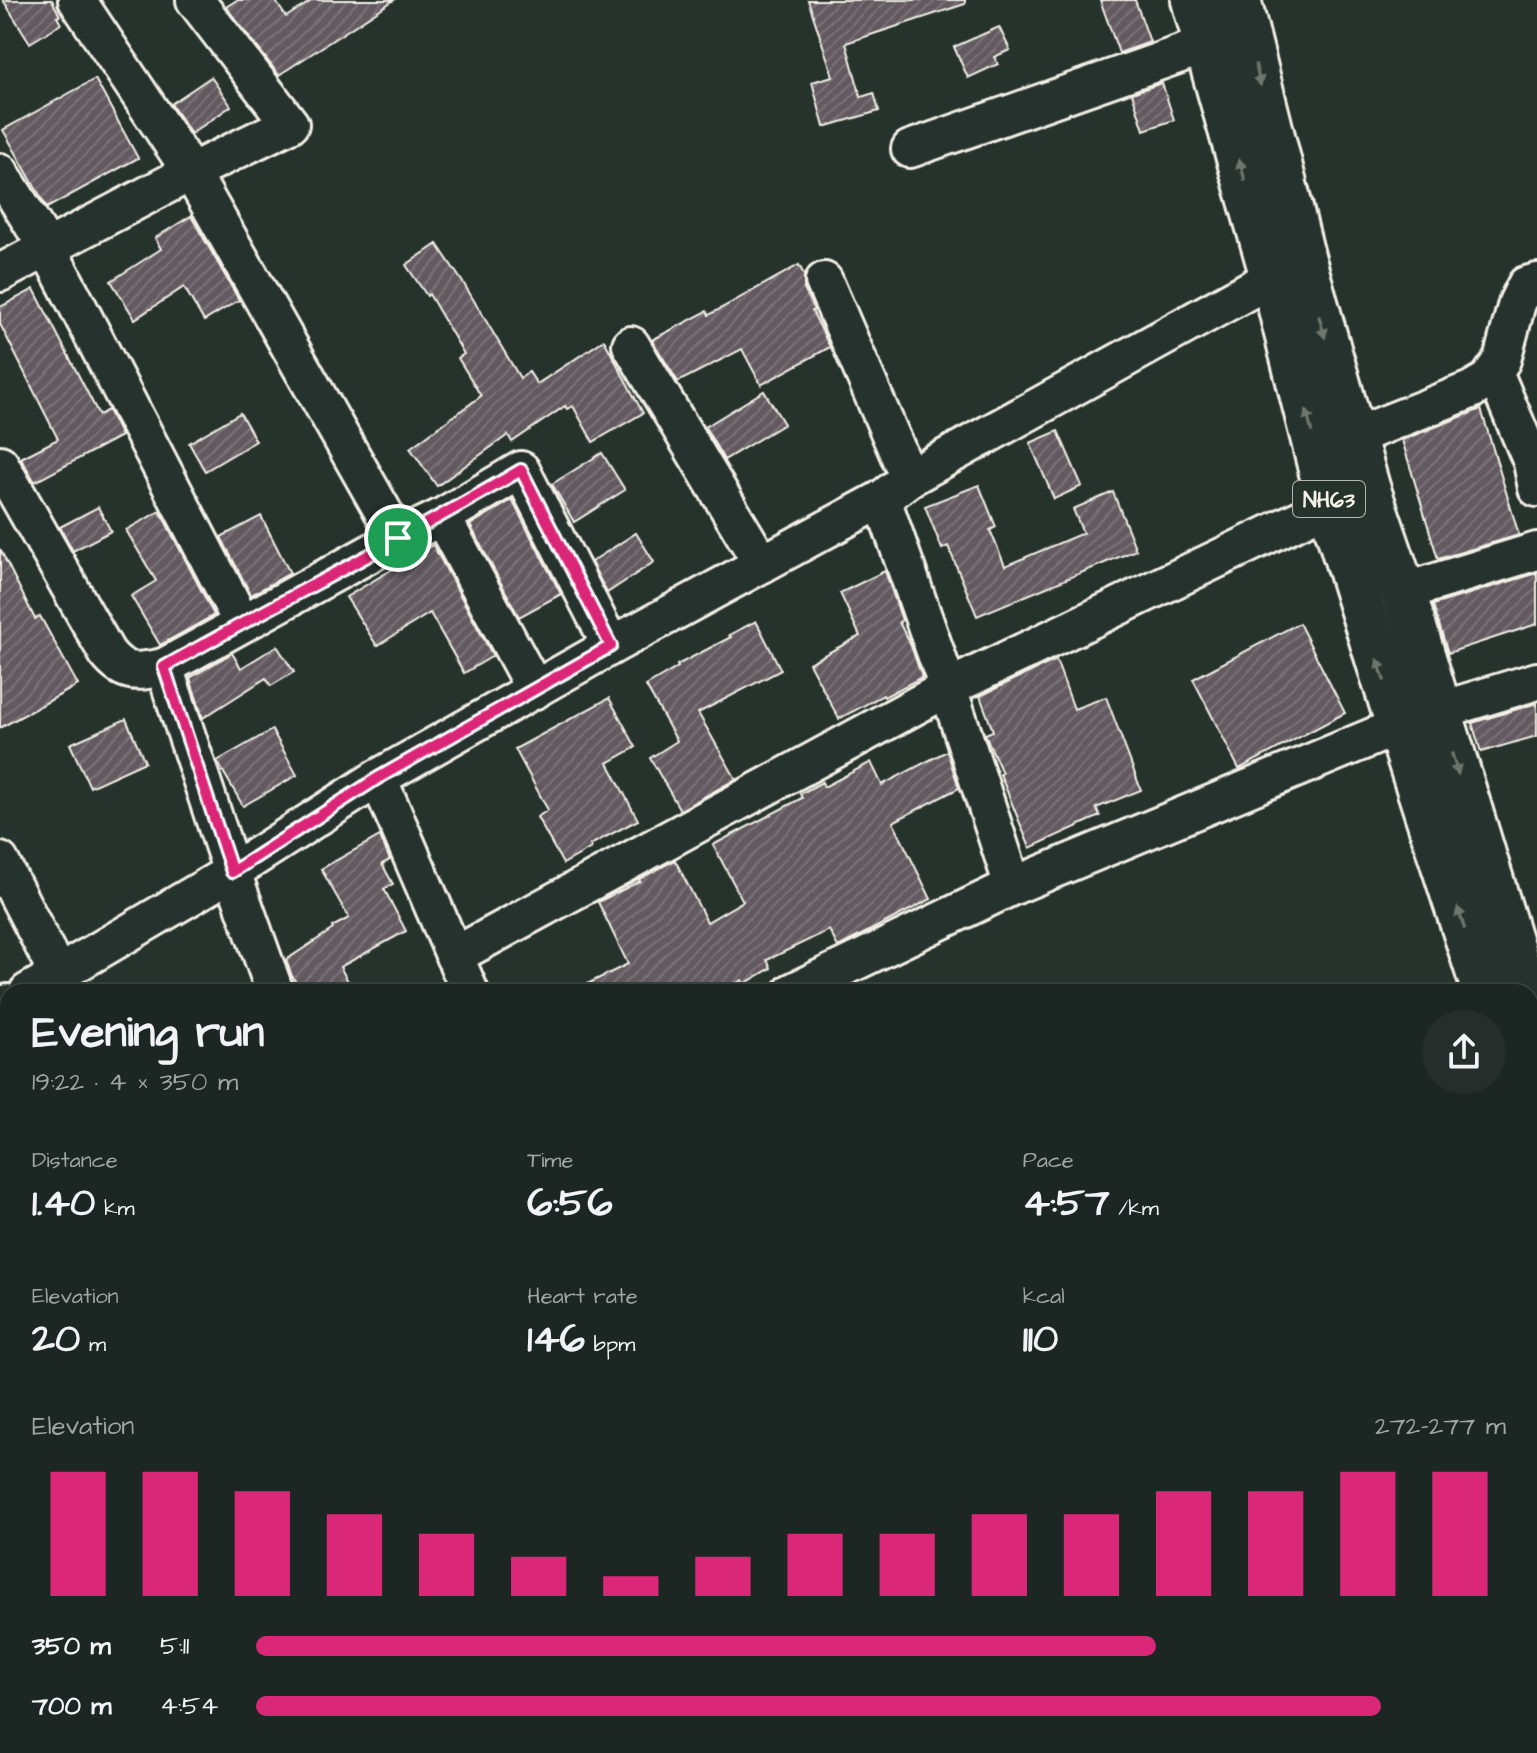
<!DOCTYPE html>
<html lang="en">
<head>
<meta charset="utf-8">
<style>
	:root { --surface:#1c2622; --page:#252e2a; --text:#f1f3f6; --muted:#a0a5a5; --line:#3a4340; --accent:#db2777 }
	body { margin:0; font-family:"Architects Daughter",sans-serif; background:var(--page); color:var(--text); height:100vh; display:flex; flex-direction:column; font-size:30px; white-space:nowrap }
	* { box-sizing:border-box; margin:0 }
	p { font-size:26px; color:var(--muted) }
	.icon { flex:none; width:44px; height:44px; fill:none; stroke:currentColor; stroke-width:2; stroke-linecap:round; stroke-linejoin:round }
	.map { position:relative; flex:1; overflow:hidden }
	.side { position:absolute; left:0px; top:984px; width:1538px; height:770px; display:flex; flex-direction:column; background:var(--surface); border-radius:24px 24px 0 0; box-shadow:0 2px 6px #0004,0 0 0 2px var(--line) }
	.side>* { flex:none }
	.pin { position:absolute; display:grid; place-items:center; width:68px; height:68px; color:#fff; margin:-34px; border:4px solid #fff; border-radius:50%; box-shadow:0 2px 8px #0007 }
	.round { display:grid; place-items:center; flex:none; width:84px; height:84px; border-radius:42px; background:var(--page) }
	.headline { display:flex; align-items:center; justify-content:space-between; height:136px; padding:0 32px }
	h1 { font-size:44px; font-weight:700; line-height:60px }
	.stats { display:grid; grid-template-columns:repeat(3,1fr); gap:12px; height:136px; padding:8px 32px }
	.stats div { display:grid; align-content:center }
	.stats b { font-size:40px; font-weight:700 }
	.stats small { font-size:22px; font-weight:400 }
	.stats p { font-size:22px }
	.chart { height:224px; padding:16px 32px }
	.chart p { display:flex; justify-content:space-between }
	.chart svg { width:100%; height:144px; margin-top:8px; stroke:var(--accent); stroke-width:6 }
	ul { padding:0 32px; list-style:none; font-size:26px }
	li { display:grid; grid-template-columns:128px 96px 1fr; align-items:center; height:60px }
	li i { height:20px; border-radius:10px; background:var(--accent) }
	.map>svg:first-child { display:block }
	.building { fill:url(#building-hatch); stroke:#f4f1e8; stroke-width:2 }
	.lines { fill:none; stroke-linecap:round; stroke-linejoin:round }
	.minor-casing { stroke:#f4f1e8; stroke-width:42 }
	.highway-casing { stroke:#f4f1e8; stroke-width:50 }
	.minor { stroke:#26332d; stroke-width:36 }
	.highway { stroke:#26332d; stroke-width:44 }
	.oneway { fill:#6e766e }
	.route-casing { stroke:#fff; stroke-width:16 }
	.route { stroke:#db2777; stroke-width:10 }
	.labels { text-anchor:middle; stroke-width:6; stroke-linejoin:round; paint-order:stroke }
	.shield { fill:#26332d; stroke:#b6b8b0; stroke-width:2 }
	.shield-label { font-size:22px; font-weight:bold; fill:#f4f1e8 }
</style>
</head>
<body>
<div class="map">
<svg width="1537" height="1753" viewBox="0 0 1537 1753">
	<defs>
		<pattern id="building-hatch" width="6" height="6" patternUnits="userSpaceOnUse" patternTransform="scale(2)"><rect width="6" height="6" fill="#635a61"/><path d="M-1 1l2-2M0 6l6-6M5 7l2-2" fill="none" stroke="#7a7278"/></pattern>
	</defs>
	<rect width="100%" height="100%" fill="#26332d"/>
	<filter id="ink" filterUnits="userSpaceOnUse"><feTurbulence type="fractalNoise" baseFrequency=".0125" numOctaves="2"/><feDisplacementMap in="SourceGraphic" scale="16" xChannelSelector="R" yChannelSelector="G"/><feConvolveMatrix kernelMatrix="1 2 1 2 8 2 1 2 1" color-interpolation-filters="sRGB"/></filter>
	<g filter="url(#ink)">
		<!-- building -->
		<g class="building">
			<polygon points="3,0 52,0 60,16 57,17 61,24 30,43"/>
			<polygon points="237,0 275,0 286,17 313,0 394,0 279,75 226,7"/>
			<polygon points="808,0 965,0 965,4 846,43 861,97 874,93 879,111 824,127 812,82 833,76"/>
			<polygon points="1100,0 1135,0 1150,42 1119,53"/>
			<polygon points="999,27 1010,50 994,57 998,64 968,78 954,47"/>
			<polygon points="211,77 231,106 191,134 171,104"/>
			<polygon points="95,79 138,158 47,208 3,130"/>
			<polygon points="1162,83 1174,120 1144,130 1132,93"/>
			<polygon points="191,216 239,300 204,321 184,287 135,319 111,281 161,249 155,238"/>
			<polygon points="437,244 464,284 520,378 529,372 537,384 604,340 643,413 593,442 573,406 567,409 565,406 512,442 508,435 437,486 410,448 481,396 458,358 464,354 429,294 427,296 406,265"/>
			<polygon points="799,265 804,275 804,289 814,310 812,311 830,347 761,385 742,349 678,382 652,340 707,311 709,315"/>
			<polygon points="34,289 99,415 108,410 121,436 35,482 21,458 58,439 0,324 0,307"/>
			<polygon points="764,391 784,424 724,460 705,427"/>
			<polygon points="1481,409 1519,535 1438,559 1402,440"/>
			<polygon points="240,413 256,441 205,471 189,443"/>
			<polygon points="1058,431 1082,486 1054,499 1030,443"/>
			<polygon points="602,453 625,490 574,522 552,484"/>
			<polygon points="979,485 996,527 990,530 1005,566 1083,533 1073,509 1113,492 1136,550 977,616 948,546 942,549 925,506"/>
			<polygon points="512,500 561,594 519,617 470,525"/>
			<polygon points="98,507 111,531 73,551 60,527"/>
			<polygon points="160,511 214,615 160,645 131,596 156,581 126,530"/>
			<polygon points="261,516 290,573 251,595 221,537"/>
			<polygon points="636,533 654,562 607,593 591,562"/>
			<polygon points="433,545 493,656 464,673 430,613 377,646 346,597"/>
			<polygon points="0,549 35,619 40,616 78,685 0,728"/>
			<polygon points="885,571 902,620 899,622 911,646 922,677 884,697 883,695 839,719 809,663 860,636 840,593"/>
			<polygon points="1537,573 1537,624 1448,653 1433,605"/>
			<polygon points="756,621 781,670 698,713 736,779 680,810 650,758 677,741 646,686 678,667 677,665 731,637 729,635"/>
			<polygon points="1299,623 1345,713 1239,769 1193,679"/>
			<polygon points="277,646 294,672 271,686 266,678 203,718 190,678 232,653 241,668"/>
			<polygon points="1056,660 1074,709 1106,697 1141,790 1096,808 1100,816 1030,848 1000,774 1002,773 985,734 993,731 980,696"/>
			<polygon points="609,698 636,747 608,763 638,820 590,845 591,848 563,864 537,817 548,810 515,749"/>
			<polygon points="1537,703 1537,736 1481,752 1472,723"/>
			<polygon points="126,719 145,762 90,787 70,744"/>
			<polygon points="272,730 297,775 243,806 217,761"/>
			<polygon points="947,751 959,788 893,822 931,899 838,947 829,930 767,960 771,968 744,984 742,980 720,992 571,992 628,964 598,902 640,881 639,879 675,860 707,922 743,901 713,845 802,798 800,794 822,782 824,787 871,762 882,785"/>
			<polygon points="380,836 390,860 382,864 393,884 384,889 406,931 340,967 354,992 302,992 292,976 286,960 333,929 332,927 349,918 321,869"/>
		</g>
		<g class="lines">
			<defs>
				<g id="minor">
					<polyline points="77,0 191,172 398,538 164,667 232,872 275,992"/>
					<polyline points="910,149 1206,45"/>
					<polyline points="0,172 48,249 242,623"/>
					<polyline points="0,273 191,172 290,124 195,0"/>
					<polyline points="824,281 909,478"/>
					<polyline points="631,345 762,564"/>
					<polyline points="1494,372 1532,462 1537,488"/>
					<polyline points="1353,437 1471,390 1488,380 1502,360 1517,303 1526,285 1537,282"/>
					<path d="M0,464L107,653C125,676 139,672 164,667"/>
					<polyline points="882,499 948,688 1013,886"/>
					<polyline points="442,517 535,690"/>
					<polyline points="398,538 442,517 521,470 611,646"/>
					<polyline points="1403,592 1537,551"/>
					<polyline points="1438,711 1537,681"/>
					<polyline points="378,778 470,992"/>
					<polyline points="0,861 58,974"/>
					<polyline points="454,956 948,688 1330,505"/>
					<polyline points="28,992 232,872 378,778 611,646 882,499 909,478 1273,277"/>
					<polyline points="792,992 1013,886 1399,726"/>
					<polyline points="0,1008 8,1003"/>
					<polyline points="0,1246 8,1242"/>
					<polyline points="0,1374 8,1391"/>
					<polyline points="0,1556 8,1551"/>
					<polyline points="1530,1663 1537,1660"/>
					<polyline points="168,1746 170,1753"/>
					<polyline points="623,1746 627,1753"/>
					<polyline points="921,1746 925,1753"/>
					<polyline points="1059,1746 1063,1753"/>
					<polyline points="1283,1746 1287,1753"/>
					<polyline points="1451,1746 1456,1753"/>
					<polyline points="0,1751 1,1753"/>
					<polyline points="579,1753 594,1746"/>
					<polyline points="1189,1753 1199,1746"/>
					<polyline points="1352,1753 1365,1746"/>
				</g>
				<g id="highway">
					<polyline points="1194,0 1273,277 1330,505 1399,726 1485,992"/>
					<polyline points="1238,0 1303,260 1367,487 1403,592 1525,992"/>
					<polyline points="1530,1007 1537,1029"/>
					<polyline points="1530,1129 1537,1151"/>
				</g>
			</defs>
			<!-- minor casing -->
			<use href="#minor" class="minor-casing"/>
			<!-- highway casing -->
			<use href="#highway" class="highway-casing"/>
			<!-- minor -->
			<use href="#minor" class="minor"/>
			<!-- highway -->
			<use href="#highway" class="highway"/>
		</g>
		<!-- one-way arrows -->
		<defs><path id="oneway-solid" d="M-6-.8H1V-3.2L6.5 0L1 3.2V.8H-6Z" transform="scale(2)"/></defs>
		<g class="oneway">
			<use href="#oneway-solid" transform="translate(1258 75) rotate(76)"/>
			<use href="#oneway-solid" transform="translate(1242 170) rotate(-106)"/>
			<use href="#oneway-solid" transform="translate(1322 327) rotate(74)"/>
			<use href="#oneway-solid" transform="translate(1309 421) rotate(-104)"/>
			<use href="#oneway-solid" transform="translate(1381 670) rotate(-107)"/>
			<use href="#oneway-solid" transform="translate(1455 764) rotate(73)"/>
			<use href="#oneway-solid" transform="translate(1461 918) rotate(-108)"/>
		</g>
	</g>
	<g class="lines" filter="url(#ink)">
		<defs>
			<path id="route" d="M521,470L611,646L378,778L232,872L164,667C282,600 404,539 521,470Z"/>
		</defs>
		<!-- route casing -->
		<use href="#route" class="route-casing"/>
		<!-- route -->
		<use href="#route" class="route"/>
	</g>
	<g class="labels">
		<!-- shield labels -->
		<rect class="shield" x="1293" y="481" width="72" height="36" rx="6"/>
		<g class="shield-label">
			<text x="1329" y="507">NH63</text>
		</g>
	</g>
</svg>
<div class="pin" style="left:398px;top:538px;background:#1e9e55"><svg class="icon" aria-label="arrive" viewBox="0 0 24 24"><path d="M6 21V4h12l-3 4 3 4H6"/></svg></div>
<section class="side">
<div class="headline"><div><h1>Evening run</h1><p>19:22 · 4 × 350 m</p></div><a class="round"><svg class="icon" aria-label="share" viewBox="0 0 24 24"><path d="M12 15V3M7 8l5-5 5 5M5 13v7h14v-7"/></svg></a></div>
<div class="stats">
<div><p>Distance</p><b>1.40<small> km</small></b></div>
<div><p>Time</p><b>6:56</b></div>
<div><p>Pace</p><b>4:57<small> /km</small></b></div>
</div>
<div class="stats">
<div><p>Elevation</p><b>20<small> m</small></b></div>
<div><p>Heart rate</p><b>146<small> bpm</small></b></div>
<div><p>kcal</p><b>110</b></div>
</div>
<div class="chart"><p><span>Elevation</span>272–277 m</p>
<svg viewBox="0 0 160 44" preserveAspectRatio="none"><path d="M5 44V6M15 44V6M25 44V12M35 44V19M45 44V25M55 44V32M65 44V38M75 44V32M85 44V25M95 44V25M105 44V19M115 44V19M125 44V12M135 44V12M145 44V6M155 44V6"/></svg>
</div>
<ul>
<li><b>350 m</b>5:11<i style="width:72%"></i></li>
<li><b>700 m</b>4:54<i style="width:90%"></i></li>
</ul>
</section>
</div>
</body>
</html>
